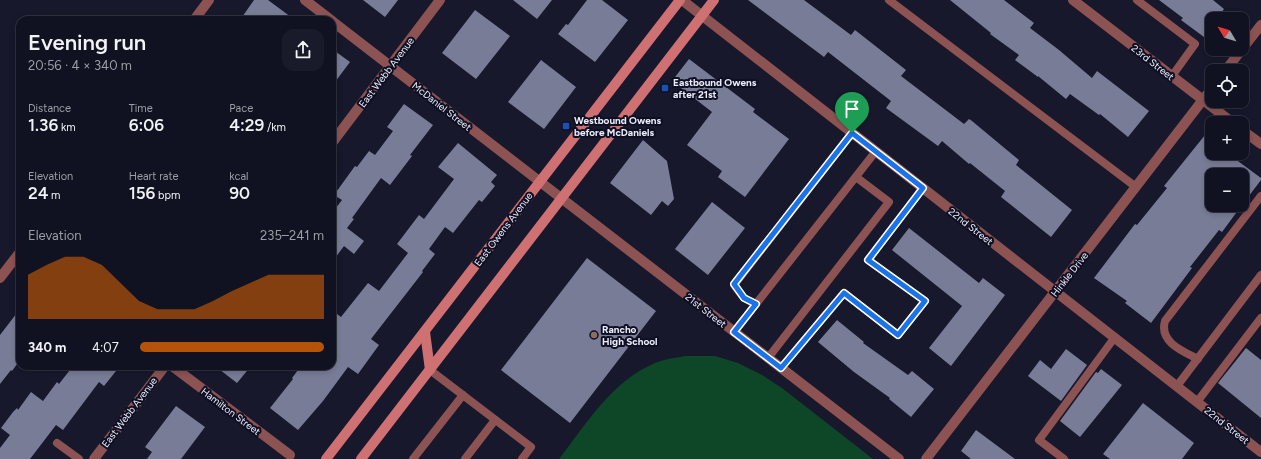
<!DOCTYPE html>
<html lang="en">
<head>
<meta charset="utf-8">
<style>
	:root { --surface:#111221; --page:#1a1b2a; --text:#f1f3f6; --muted:#9c9ea5; --line:#30323f; --accent:#b45309 }
	body { margin:0; font-family:Figtree,sans-serif; background:var(--page); color:var(--text); height:100vh; display:flex; flex-direction:column; font-size:15px; white-space:nowrap }
	* { box-sizing:border-box; margin:0 }
	p { font-size:13px; color:var(--muted) }
	.icon { flex:none; width:22px; height:22px; fill:none; stroke:currentColor; stroke-width:2; stroke-linecap:round; stroke-linejoin:round }
	.map { position:relative; flex:1; overflow:hidden }
	.details { position:absolute; left:16px; top:16px; width:320px; height:354px; display:flex; flex-direction:column; background:var(--surface); border-radius:12px; box-shadow:0 2px 6px #0003,0 0 0 1px var(--line) }
	.details>* { flex:none }
	.needle { width:26px; rotate:308deg }
	.controls { position:absolute; left:1205px; top:12px; display:grid; gap:8px }
	.controls a { display:grid; place-items:center; width:44px; height:44px; border-radius:8px; background:var(--surface); box-shadow:0 2px 6px #0003,0 0 0 1px var(--line); font-size:20px }
	.pin { position:absolute; display:grid; place-items:center; width:34px; height:34px; color:#fff; margin:-41px -17px; border-radius:50% 50% 50% 0; rotate:-45deg; box-shadow:0 0 4px #0007 }
	.pin .icon { rotate:45deg }
	.round { display:grid; place-items:center; flex:none; width:42px; height:42px; border-radius:12px; background:var(--page) }
	.headline { display:flex; align-items:center; justify-content:space-between; height:68px; padding:0 12px }
	h1 { font-size:22px; font-weight:600; line-height:30px }
	.figures { display:grid; grid-template-columns:repeat(3,1fr); gap:6px; height:68px; padding:4px 12px }
	.figures div { display:grid; align-content:center }
	.figures b { font-size:17px; font-weight:600 }
	.figures small { font-size:11px; font-weight:400 }
	.figures p { font-size:11px }
	.chart { height:112px; padding:8px 12px }
	.chart p { display:flex; justify-content:space-between }
	.chart svg { width:100%; height:72px; margin-top:4px; fill:var(--accent); opacity:.7 }
	ul { padding:0 12px; list-style:none; font-size:13px }
	li { display:grid; grid-template-columns:64px 48px 1fr; align-items:center; height:30px }
	li i { height:10px; border-radius:5px; background:var(--accent) }
	.map>svg:first-child { display:block }
	.green { fill:#0e4628 }
	.building { fill:#797c96 }
	.lines { fill:none; stroke-linecap:round; stroke-linejoin:round }
	.service { stroke:#8d5353; stroke-width:8 }
	.minor { stroke:#8d5353; stroke-width:10 }
	.tertiary { stroke:#8d5353; stroke-width:10 }
	.secondary { stroke:#cf7173; stroke-width:10 }
	.route-casing { stroke:#fff; stroke-width:8 }
	.route { stroke:#1a73e8; stroke-width:5 }
	.transit-dot { fill:#1a4fb4; stroke:#0e0f22; stroke-width:1.5 }
	.education-dot { fill:#8d6e63; stroke:#0e0f22; stroke-width:1.5 }
	.labels { text-anchor:middle; stroke-width:4; stroke-linejoin:round; paint-order:stroke }
	.street-label { font-size:10px; fill:#eceefc; stroke:#0e0f22 }
	.poi-label { font-size:10px; font-weight:bold; fill:#eceefc; stroke:#0e0f22; text-anchor:start }
</style>
</head>
<body>
<div class="map">
<svg width="1261" height="459" viewBox="0 0 1261 459">
	<rect width="100%" height="100%" fill="#17182c"/>
	<!-- green -->
	<path class="green" d="M685,356H715L738,363L762,375L782,388L873,459H559C587,423 612,381 655,363C664,359 676,358 685,356Z"/>
	<!-- building -->
	<g class="building">
		<polygon points="254,0 268,0 295,20 240,20"/>
		<polygon points="363,0 398,0 385,17"/>
		<polygon points="513,0 552,0 537,19"/>
		<polygon points="587,0 602,0 628,20 595,62 558,34 566,24 568,25"/>
		<polygon points="748,0 804,0 851,35 855,30 906,70 901,76 964,124 969,119 972,121 1019,160 1016,165 1072,210 1051,237 1001,197 1005,191 970,163 969,164 942,141 938,146 886,108 891,101 828,52 824,57"/>
		<polygon points="950,0 1004,0 1034,23 1030,28 1059,50 1092,78 1097,71 1149,111 1128,137 1100,114 1099,115 1070,94 1066,99 1038,76 1038,77 1015,60 1019,55 990,34 991,33"/>
		<polygon points="1159,0 1213,0 1224,9 1217,19 1212,19 1212,25 1204,37 1181,20 1183,18"/>
		<polygon points="475,10 510,36 476,79 442,53"/>
		<polygon points="332,49 350,62 332,86"/>
		<polygon points="689,59 755,109 753,112 789,139 745,197 718,177 722,171 687,145 712,112 672,81"/>
		<polygon points="541,60 576,87 544,129 508,102"/>
		<polygon points="404,104 433,125 410,155 412,156 390,185 381,178 352,218 354,219 347,228 364,241 354,254 344,246 332,262 332,213 342,200 334,195 355,166 357,167 369,151 375,155 393,131 387,127"/>
		<polygon points="1205,135 1212,141 1212,153 1227,153 1261,178 1261,180 1242,205 1242,175 1212,175 1212,205 1242,205 1222,232 1219,230 1190,267 1192,268 1151,323 1125,303 1127,301 1094,278 1135,224 1137,225 1167,188 1164,186"/>
		<polygon points="643,140 667,161 674,199 668,206 662,201 651,215 610,183"/>
		<polygon points="458,143 497,175 491,182 495,186 482,202 479,200 453,233 445,227 429,249 435,254 422,271 423,272 371,339 379,345 358,374 348,367 323,401 298,430 270,408 293,379 292,378 301,366 332,366 332,321 337,314 341,317 368,283 379,291 408,253 397,244 419,215 424,219 454,179 438,167"/>
		<polygon points="712,202 745,228 708,275 675,249"/>
		<polygon points="909,228 979,283 983,278 1005,295 951,366 929,348 962,306 892,250"/>
		<polygon points="587,258 656,311 570,423 501,370"/>
		<polygon points="20,309 20,360 12,371 11,370 0,384 0,335"/>
		<polygon points="837,320 864,342 863,343 908,375 912,371 934,389 911,417 889,399 890,398 854,372 818,342"/>
		<polygon points="1246,348 1261,360 1261,418 1218,383"/>
		<polygon points="1066,349 1087,365 1061,401 1028,376 1040,360 1051,369"/>
		<polygon points="73,366 120,366 104,386 99,382 63,430 56,425 30,459 0,459 0,448 10,435 1,428 13,412 17,408 18,410 31,392 43,401 57,382 59,384"/>
		<polygon points="215,366 251,366 237,383"/>
		<polygon points="1101,369 1122,385 1080,437 1060,421 1096,372 1098,373"/>
		<polygon points="1143,403 1194,443 1182,459 1110,459 1103,454"/>
		<polygon points="176,406 205,427 181,459 147,459 152,452 145,447"/>
		<polygon points="976,430 1015,459 971,459 961,451"/>
	</g>
	<g class="lines">
		<!-- service -->
		<g class="service">
			<polyline points="889,0 1136,187"/>
			<polyline points="1137,0 1195,44 1172,76"/>
			<polyline points="852,133 734,285 744,298 756,304 876,151"/>
			<polyline points="734,332 756,304"/>
			<polyline points="768,358 889,202 856,177"/>
			<path d="M1198,359C1182,351 1159,342 1165,321L1261,196"/>
			<polyline points="781,368 844,293 898,335 925,301 868,260 923,188"/>
			<polyline points="430,370 531,447 522,459"/>
			<polyline points="1177,386 1261,275"/>
			<polyline points="1197,402 1261,318"/>
			<polyline points="57,443 79,459"/>
			<polyline points="413,459 463,395"/>
			<polyline points="465,459 495,420"/>
			<polyline points="1064,459 1039,440 1115,337"/>
		</g>
		<!-- minor -->
		<g class="minor">
			<polyline points="682,0 1261,452"/>
			<polyline points="1073,0 1233,123"/>
			<polyline points="194,20 209,0"/>
			<polyline points="1225,71 1261,25"/>
			<polyline points="1242,130 1261,144"/>
			<polyline points="332,143 440,0"/>
			<polyline points="0,278 20,252"/>
			<polyline points="172,366 290,455"/>
			<polyline points="94,459 165,366"/>
			<polyline points="926,459 1212,88"/>
		</g>
		<!-- tertiary -->
		<g class="tertiary">
			<polyline points="305,0 331,20"/>
			<polyline points="332,21 899,459"/>
		</g>
		<!-- secondary -->
		<g class="secondary">
			<polyline points="425,332 430,370"/>
			<polyline points="326,459 680,0"/>
			<polyline points="361,459 714,0"/>
		</g>
	</g>
	<g class="lines">
		<defs>
			<polygon id="route" points="852,133 923,188 868,260 925,301 898,335 844,293 781,368 734,332 756,304 744,298 734,284"/>
		</defs>
		<!-- route casing -->
		<use href="#route" class="route-casing"/>
		<!-- route -->
		<use href="#route" class="route"/>
	</g>
	<!-- markers -->
	<g class="transit-dot">
		<rect x="661" y="84" width="8" height="8" rx="2"/>
		<rect x="562" y="122" width="8" height="8" rx="2"/>
	</g>
	<circle class="education-dot" cx="594" cy="335" r="4"/>
	<g class="labels">
		<!-- street labels -->
		<g class="street-label">
			<text transform="translate(1153 62) rotate(38)" y="4">23rd Street</text>
			<text transform="translate(386 72) rotate(-53)" y="4">East Webb Avenue</text>
			<text transform="translate(442 106) rotate(38)" y="4">McDaniel Street</text>
			<text transform="translate(971 226) rotate(38)" y="4">22nd Street</text>
			<text transform="translate(503 229) rotate(-53)" y="4">East Owens Avenue</text>
			<text transform="translate(1069 274) rotate(-52)" y="4">Hinkle Drive</text>
			<text transform="translate(706 310) rotate(38)" y="4">21st Street</text>
			<text transform="translate(231 411) rotate(37)" y="4">Hamilton Street</text>
			<text transform="translate(129 412) rotate(-53)" y="4">East Webb Avenue</text>
			<text transform="translate(1227 425) rotate(38)" y="4">22nd Street</text>
		</g>
		<!-- poi labels -->
		<g class="poi-label">
			<text x="673" y="86">Eastbound Owens<tspan x="673" dy="12">after 21st</tspan></text>
			<text x="574" y="124">Westbound Owens<tspan x="574" dy="12">before McDaniels</tspan></text>
			<text x="602" y="333">Rancho<tspan x="602" dy="12">High School</tspan></text>
		</g>
	</g>
</svg>
<div class="controls">
<a><svg class="needle" viewBox="-14 -14 28 28"><path d="M0-13l5 13h-10z" fill="#e53935"/><path d="M0 13l5-13h-10z" fill="#9c9ea5"/></svg></a>
<a><svg class="icon" aria-label="locate" viewBox="0 0 24 24"><circle cx="12" cy="12" r="6"/><path d="M12 2v4M12 18v4M2 12h4M18 12h4"/></svg></a>
<a>+</a>
<a>−</a>
</div>
<div class="pin" style="left:852px;top:133px;background:#1e9e55"><svg class="icon" aria-label="arrive" viewBox="0 0 24 24"><path d="M6 21V4h12l-3 4 3 4H6"/></svg></div>
<section class="details">
<div class="headline"><div><h1>Evening run</h1><p>20:56 · 4 × 340 m</p></div><a class="round"><svg class="icon" aria-label="share" viewBox="0 0 24 24"><path d="M12 15V3M7 8l5-5 5 5M5 13v7h14v-7"/></svg></a></div>
<div class="figures">
<div><p>Distance</p><b>1.36<small> km</small></b></div>
<div><p>Time</p><b>6:06</b></div>
<div><p>Pace</p><b>4:29<small> /km</small></b></div>
</div>
<div class="figures">
<div><p>Elevation</p><b>24<small> m</small></b></div>
<div><p>Heart rate</p><b>156<small> bpm</small></b></div>
<div><p>kcal</p><b>90</b></div>
</div>
<div class="chart"><p><span>Elevation</span>235–241 m</p>
<svg viewBox="0 0 160 44" preserveAspectRatio="none"><path d="M0 44V17L10 11L20 6L30 6L40 11L50 22L60 33L70 38L80 38L90 38L100 33L110 27L120 22L130 17L140 17L150 17L160 17V44z"/></svg>
</div>
<ul>
<li><b>340 m</b>4:07<i style="width:100%"></i></li>
</ul>
</section>
</div>
</body>
</html>
